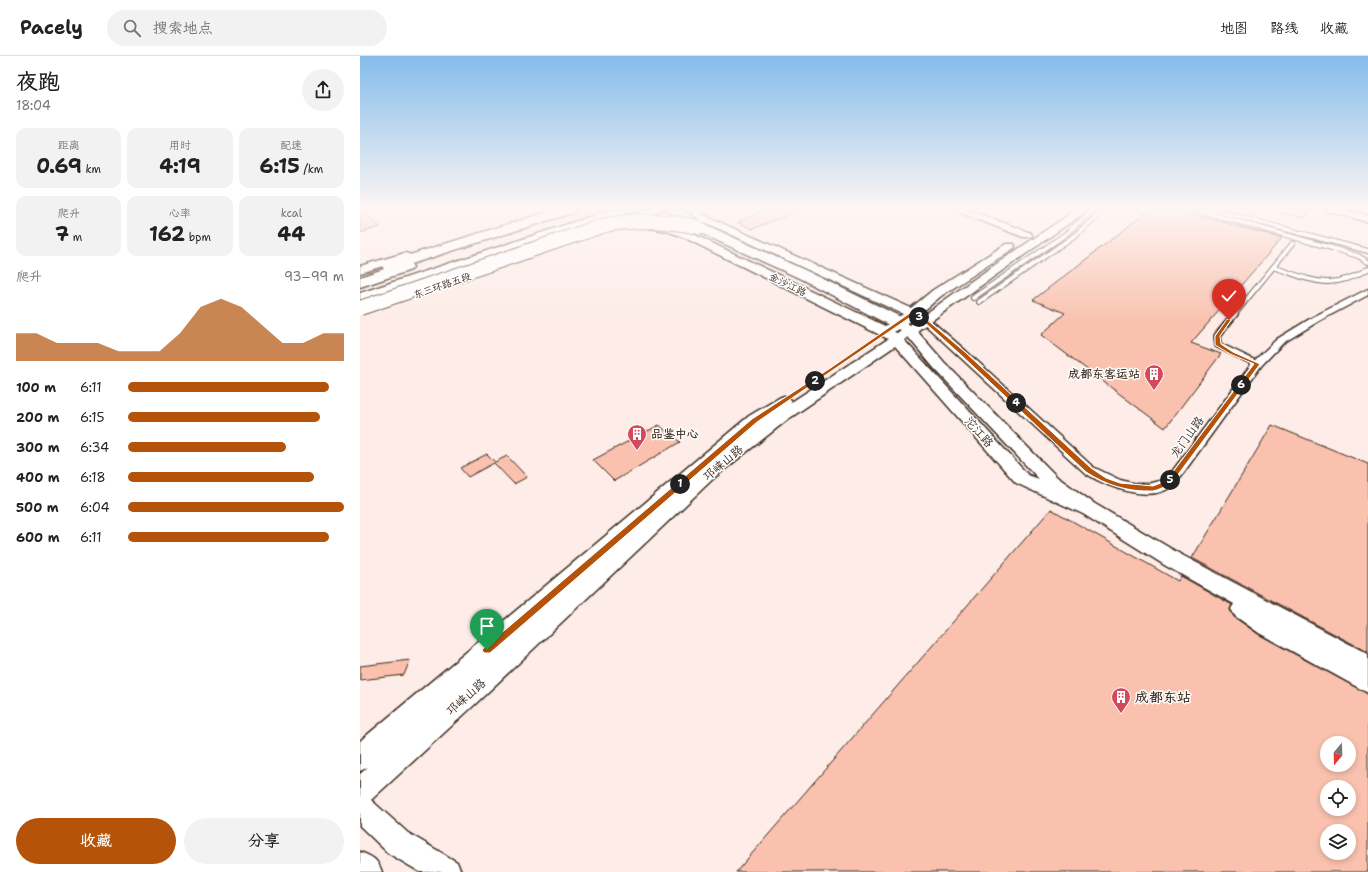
<!DOCTYPE html>
<html lang="zh">
<head>
<meta charset="utf-8">
<style>
	:root { --surface:#fff; --page:#f2f2f2; --text:#222; --muted:#767676; --line:#e0e0e0; --accent:#b45309 }
	body { margin:0; font-family:"Shantell Sans","LXGW WenKai TC",sans-serif; background:var(--page); color:var(--text); height:100vh; display:flex; flex-direction:column; font-size:15px; white-space:nowrap }
	* { box-sizing:border-box; margin:0 }
	p { font-size:13px; color:var(--muted) }
	.icon { flex:none; width:22px; height:22px; fill:none; stroke:currentColor; stroke-width:2; stroke-linecap:round; stroke-linejoin:round }
	.map { position:relative; flex:1; overflow:hidden }
	.details { display:flex; flex-direction:column; background:var(--surface); width:360px }
	.details>* { flex:none }
	.needle { width:26px; rotate:199deg }
	.fabs { position:absolute; left:960px; top:680px; display:grid; gap:8px }
	.fabs a { display:grid; place-items:center; width:36px; height:36px; border-radius:50%; background:var(--surface); box-shadow:0 2px 6px #0003; font-size:20px }
	.pin { position:absolute; display:grid; place-items:center; width:34px; height:34px; color:#fff; margin:-41px -17px; border-radius:50% 50% 50% 0; rotate:-45deg; box-shadow:0 0 4px #0007 }
	.pin .icon { rotate:45deg }
	.km { position:absolute; width:20px; height:20px; margin:-10px; border-radius:50%; background:#222; color:#fff; font-size:11px; line-height:20px; text-align:center }
	.round { display:grid; place-items:center; flex:none; width:42px; height:42px; border-radius:21px; background:var(--page) }
	.overview { display:flex; align-items:center; justify-content:space-between; height:68px; padding:0 16px }
	h1 { font-size:22px; font-weight:700; line-height:30px }
	.stats { display:grid; grid-template-columns:repeat(3,1fr); gap:6px; height:68px; padding:4px 16px }
	.stats div { display:grid; align-content:center; border-radius:10px; background:var(--page); text-align:center }
	.stats b { font-size:20px; font-weight:700 }
	.stats small { font-size:11px; font-weight:400 }
	.stats p { font-size:11px }
	.chart { height:112px; padding:8px 16px }
	.chart p { display:flex; justify-content:space-between }
	.chart svg { width:100%; height:72px; margin-top:4px; fill:var(--accent); opacity:.7 }
	.action { display:flex; gap:8px; margin-top:auto; padding:8px 16px }
	.action a { flex:1; height:46px; border-radius:24px; background:var(--accent); color:#fff; font-size:16px; font-weight:700; line-height:46px; text-align:center }
	.action a+a { background:var(--page); color:var(--text) }
	ul { padding:0 16px; list-style:none; font-size:13px }
	li { display:grid; grid-template-columns:64px 48px 1fr; align-items:center; height:30px }
	li i { height:10px; border-radius:5px; background:var(--accent) }
	header { display:flex; align-items:center; gap:24px; box-sizing:border-box; height:56px; padding:0 20px; background:var(--surface); border-bottom:1px solid var(--line) }
	header strong { font-size:19px }
	nav { display:flex; gap:22px; margin-inline-start:auto; font-size:14px }
	.search { width:280px; height:36px; background:var(--page); display:flex; align-items:center; gap:10px; box-sizing:border-box; padding:0 14px; border-radius:22px; color:var(--muted); font-size:15px }
	main { display:flex; flex:1; min-height:0 }
	.map>svg:first-child { display:block }
	.building { fill:#f9c1ae; stroke:#3b2a1e; fill-rule:evenodd }
	.lines { fill:none; stroke-linecap:round; stroke-linejoin:round }
	.lane-far1-casing { stroke:#3b2a1e; stroke-width:6 }
	.lane-casing { stroke:#3b2a1e; stroke-width:8 }
	.street-casing { stroke:#3b2a1e; stroke-width:3 }
	.secondary-casing { stroke:#3b2a1e; stroke-width:3 }
	.highway-casing { stroke:#3b2a1e; stroke-width:3 }
	.lane-far1 { stroke:#fff; stroke-width:4 }
	.lane { stroke:#fff; stroke-width:5 }
	.street { fill:#fff; fill-rule:evenodd }
	.secondary { fill:#fff; fill-rule:evenodd }
	.highway { fill:#fff; fill-rule:evenodd }
	.highway-bridge-casing { stroke:#3b2a1e; stroke-width:16; stroke-linecap:butt }
	.highway-bridge { stroke:#fff; stroke-width:14 }
	.route { fill:#b45309; stroke:#fff }
	.labels { text-anchor:middle; stroke-width:3; stroke-linejoin:round; paint-order:stroke }
	.far-street-label { font-size:10px; fill:#3b2a1e; stroke:#fff }
	.poi-label { font-size:12px; font-weight:bold; fill:#3b2a1e; stroke:#fff; text-anchor:end }
	.street-label { font-size:12px; fill:#3b2a1e; stroke:#fff }
	.near-poi-label { font-size:14px; font-weight:bold; fill:#3b2a1e; stroke:#fff; text-anchor:start }
</style>
</head>
<body>
<header>
<strong>Pacely</strong>
<div class="search"><svg class="icon" aria-label="search" viewBox="0 0 24 24"><circle cx="10" cy="10" r="6"/><path d="M15 15l6 6"/></svg>搜索地点</div>
<nav><a>地图</a><a>路线</a><a>收藏</a></nav>
</header>
<main>
<section class="details">
<div class="overview"><div><h1>夜跑</h1><p>18:04</p></div><a class="round"><svg class="icon" aria-label="share" viewBox="0 0 24 24"><path d="M12 15V3M7 8l5-5 5 5M5 13v7h14v-7"/></svg></a></div>
<div class="stats">
<div><p>距离</p><b>0.69<small> km</small></b></div>
<div><p>用时</p><b>4:19</b></div>
<div><p>配速</p><b>6:15<small> /km</small></b></div>
</div>
<div class="stats">
<div><p>爬升</p><b>7<small> m</small></b></div>
<div><p>心率</p><b>162<small> bpm</small></b></div>
<div><p>kcal</p><b>44</b></div>
</div>
<div class="chart"><p><span>爬升</span>93–99 m</p>
<svg viewBox="0 0 160 44" preserveAspectRatio="none"><path d="M0 44V27L10 27L20 33L30 33L40 33L50 38L60 38L70 38L80 27L90 11L100 6L110 11L120 22L130 33L140 33L150 27L160 27V44z"/></svg>
</div>
<ul>
<li><b>100 m</b>6:11<i style="width:93%"></i></li>
<li><b>200 m</b>6:15<i style="width:89%"></i></li>
<li><b>300 m</b>6:34<i style="width:73%"></i></li>
<li><b>400 m</b>6:18<i style="width:86%"></i></li>
<li><b>500 m</b>6:04<i style="width:100%"></i></li>
<li><b>600 m</b>6:11<i style="width:93%"></i></li>
</ul>
<div class="action"><a>收藏</a><a>分享</a></div>
</section>
<div class="map">
<svg width="1008" height="816" viewBox="0 0 1008 816">
	<rect width="100%" height="100%" fill="#fdece7"/>
	<filter id="ink" filterUnits="userSpaceOnUse"><feTurbulence type="fractalNoise" baseFrequency=".025" numOctaves="2"/><feDisplacementMap in="SourceGraphic" scale="8" xChannelSelector="R" yChannelSelector="G"/><feConvolveMatrix kernelMatrix="1 2 1 2 8 2 1 2 1" color-interpolation-filters="sRGB"/></filter>
	<g filter="url(#ink)">
		<!-- building -->
		<g class="building">
			<polygon points="407,153 440,153 440,154 392,173 378,166"/>
			<polygon points="791,153 813,153 922,182 831,287 861,298 805,372 681,279 705,257 673,244"/>
			<polygon points="0,154 20,171 0,177"/>
			<polygon points="299,369 320,386 254,425 233,404"/>
			<polygon points="912,369 1008,408 1008,596 832,502"/>
			<polygon points="127,398 135,406 147,400 167,421 154,428 134,407 108,421 100,412"/>
			<path d="M691,453L818,525L821,520L872,549L870,554L874,561L898,578L1008,638V816H376ZM967,687H989V709H967ZM967,731H989V753H967ZM967,775H989V797H967Z"/>
			<polygon points="50,604 44,619 0,624 0,610"/>
		</g>
		<g class="lines">
			<defs>
				<g id="lane-far1">
					<polyline points="833,153 972,192 998,200 1008,206"/>
					<polyline points="850,153 1008,195"/>
					<polyline points="920,153 943,159 948,153"/>
					<path d="M913,211C952,224 969,236 1008,213"/>
					<polyline points="613,242 706,178 734,153"/>
					<polyline points="619,246 714,180 735,162 740,153"/>
					<polyline points="874,259 933,187"/>
				</g>
				<polyline id="lane" points="875,258 857,280 858,289 897,308"/>
				<path id="street" d="M1008,233V239L959,265L923,287L901,310L816,427C793,450 747,431 725,417L560,264L565,261L568,262L606,295L733,411L760,424L777,428H787L803,424L814,413L893,306L917,283L953,261Z"/>
				<g id="secondary">
					<polygon points="289,153 305,153 269,167 265,168 260,165 261,163"/>
					<path d="M331,153H341V156L344,159L551,252L573,234L646,188H654L655,190L654,192L581,240L561,257L564,259L613,224L717,153H729L557,275L584,306L697,421L735,448L820,498L1008,598V637L899,577L875,560L871,553L874,548L806,510L723,458L656,427L535,290L427,364L355,421L111,652L11,744L48,777L97,806L101,816H60L28,797L0,770V718L8,711L0,715V685L389,360L419,342L424,340L429,342L432,345L430,347L528,283L323,181L307,175L289,172L288,170L289,168L309,169L331,177L525,270L543,258L338,163L331,157ZM553,263L556,264L550,269L547,267ZM538,273L541,274L537,277L534,276ZM548,281L574,312L679,423L668,419L544,284Z"/>
					<polygon points="591,153 606,153 671,177 672,179 671,181 663,181"/>
					<polygon points="965,153 983,153 1008,160 1008,166 967,155"/>
					<polygon points="45,197 49,198 51,200 49,202 0,217 0,210"/>
					<path d="M0,796C13,801 17,803 22,816H0Z"/>
				</g>
				<g id="highway">
					<polygon points="197,153 217,153 215,156 51,208 53,211 51,214 0,231 0,221 24,213 22,210 24,207"/>
					<polygon points="253,153 273,153 271,156 0,247 0,237"/>
					<polygon points="306,153 321,153 344,168 449,216 545,263 547,267 545,271 539,272 533,271 439,222 334,174"/>
				</g>
			</defs>
			<!-- lane-far1 casing -->
			<use href="#lane-far1" class="lane-far1-casing"/>
			<!-- lane casing -->
			<use href="#lane" class="lane-casing"/>
			<!-- street casing -->
			<use href="#street" class="street-casing"/>
			<!-- secondary casing -->
			<use href="#secondary" class="secondary-casing"/>
			<!-- highway casing -->
			<use href="#highway" class="highway-casing"/>
			<!-- lane-far1 -->
			<use href="#lane-far1" class="lane-far1"/>
			<!-- lane -->
			<use href="#lane" class="lane"/>
			<!-- street -->
			<use href="#street" class="street"/>
			<!-- secondary -->
			<use href="#secondary" class="secondary"/>
			<!-- highway -->
			<use href="#highway" class="highway"/>
			<defs>
				<path id="highway-bridge" d="M0,252L245,169C277,163 307,164 339,171"/>
			</defs>
			<!-- highway-bridge casing -->
			<use href="#highway-bridge" class="highway-bridge-casing"/>
			<!-- highway-bridge -->
			<use href="#highway-bridge" class="highway-bridge"/>
		</g>
	</g>
	<!-- sky -->
	<linearGradient id="sky" x2="0" y2="1"><stop stop-color="#85bceb"/><stop offset="0.57" stop-color="#fef6f4"/><stop offset="1" stop-color="#fef6f4" stop-opacity="0"/></linearGradient>
	<rect width="1008" height="268" fill="url(#sky)"/>
	<!-- route -->
	<path class="route" d="M550,257H554L566,263L605,296L731,412L746,422L760,427L793,430L806,425L894,308L870,298L855,289V280L867,263L871,264L860,280L861,288L873,296L900,308L811,428C805,430 799,434 793,435C768,436 746,429 726,416L601,299L563,265L552,260L397,366L130,597H124L122,594L124,592L392,363L469,313Z"/>
	<!-- icons -->
	<defs>
		<symbol id="building-pin" viewBox="-11 -11 22 30"><path d="M0 17L-7.5 6A9.5 9.5 0 1 1 7.5 6Z" fill="#d1495b" stroke="#fff"/><path d="M-4-6H4V6H1V3H-1V6H-4ZM-2.5-4.3h1.7v1.8h-1.7ZM.8-4.3h1.7v1.8H.8ZM-2.5-1h1.7V.8h-1.7ZM.8-1h1.7V.8H.8Z" fill="#fff"/></symbol>
	</defs>
	<g fill-rule="evenodd">
		<use href="#building-pin" x="783" y="307" width="22" height="30"/>
		<use href="#building-pin" x="266" y="367" width="22" height="30"/>
		<use href="#building-pin" x="750" y="630" width="22" height="30"/>
	</g>
	<g class="labels">
		<!-- far-street labels -->
		<g class="far-street-label">
			<text transform="translate(428 228) rotate(26)" y="4">金沙江路</text>
			<text transform="translate(82 229) rotate(-19)" y="4">东三环路五段</text>
		</g>
		<!-- poi labels -->
		<g class="poi-label">
			<text x="780" y="322">成都东客运站</text>
			<text x="291" y="382" text-anchor="start">品鉴中心</text>
		</g>
		<!-- street labels -->
		<g class="street-label">
			<text transform="translate(619 376) rotate(48)" y="4">沱江路</text>
			<text transform="translate(827 381) rotate(-54)" y="4">龙门山路</text>
			<text transform="translate(363 407) rotate(-40)" y="4">邛崃山路</text>
			<text transform="translate(106 641) rotate(-42)" y="4">邛崃山路</text>
		</g>
		<!-- near-poi labels -->
		<g class="near-poi-label">
			<text x="775" y="646">成都东站</text>
		</g>
	</g>
</svg>
<div class="fabs">
<a><svg class="needle" viewBox="-14 -14 28 28"><path d="M0-13l5 13h-10z" fill="#e53935"/><path d="M0 13l5-13h-10z" fill="#767676"/></svg></a>
<a><svg class="icon" aria-label="locate" viewBox="0 0 24 24"><circle cx="12" cy="12" r="6"/><path d="M12 2v4M12 18v4M2 12h4M18 12h4"/></svg></a>
<a><svg class="icon" aria-label="layers" viewBox="0 0 24 24"><path d="M12 4l9 5-9 5-9-5zM3 14l9 5 9-5"/></svg></a>
</div>
<div class="pin" style="left:127px;top:594px;background:#1e9e55"><svg class="icon" aria-label="arrive" viewBox="0 0 24 24"><path d="M6 21V4h12l-3 4 3 4H6"/></svg></div>
<div class="pin" style="left:869px;top:264px;background:#d93025"><svg class="icon" aria-label="check" viewBox="0 0 24 24"><path d="M5 12l5 5 9-10"/></svg></div>
<b class="km" style="left:320px;top:428px">1</b>
<b class="km" style="left:455px;top:325px">2</b>
<b class="km" style="left:559px;top:261px">3</b>
<b class="km" style="left:656px;top:347px">4</b>
<b class="km" style="left:810px;top:424px">5</b>
<b class="km" style="left:881px;top:329px">6</b>
</div>
</main>
</body>
</html>
